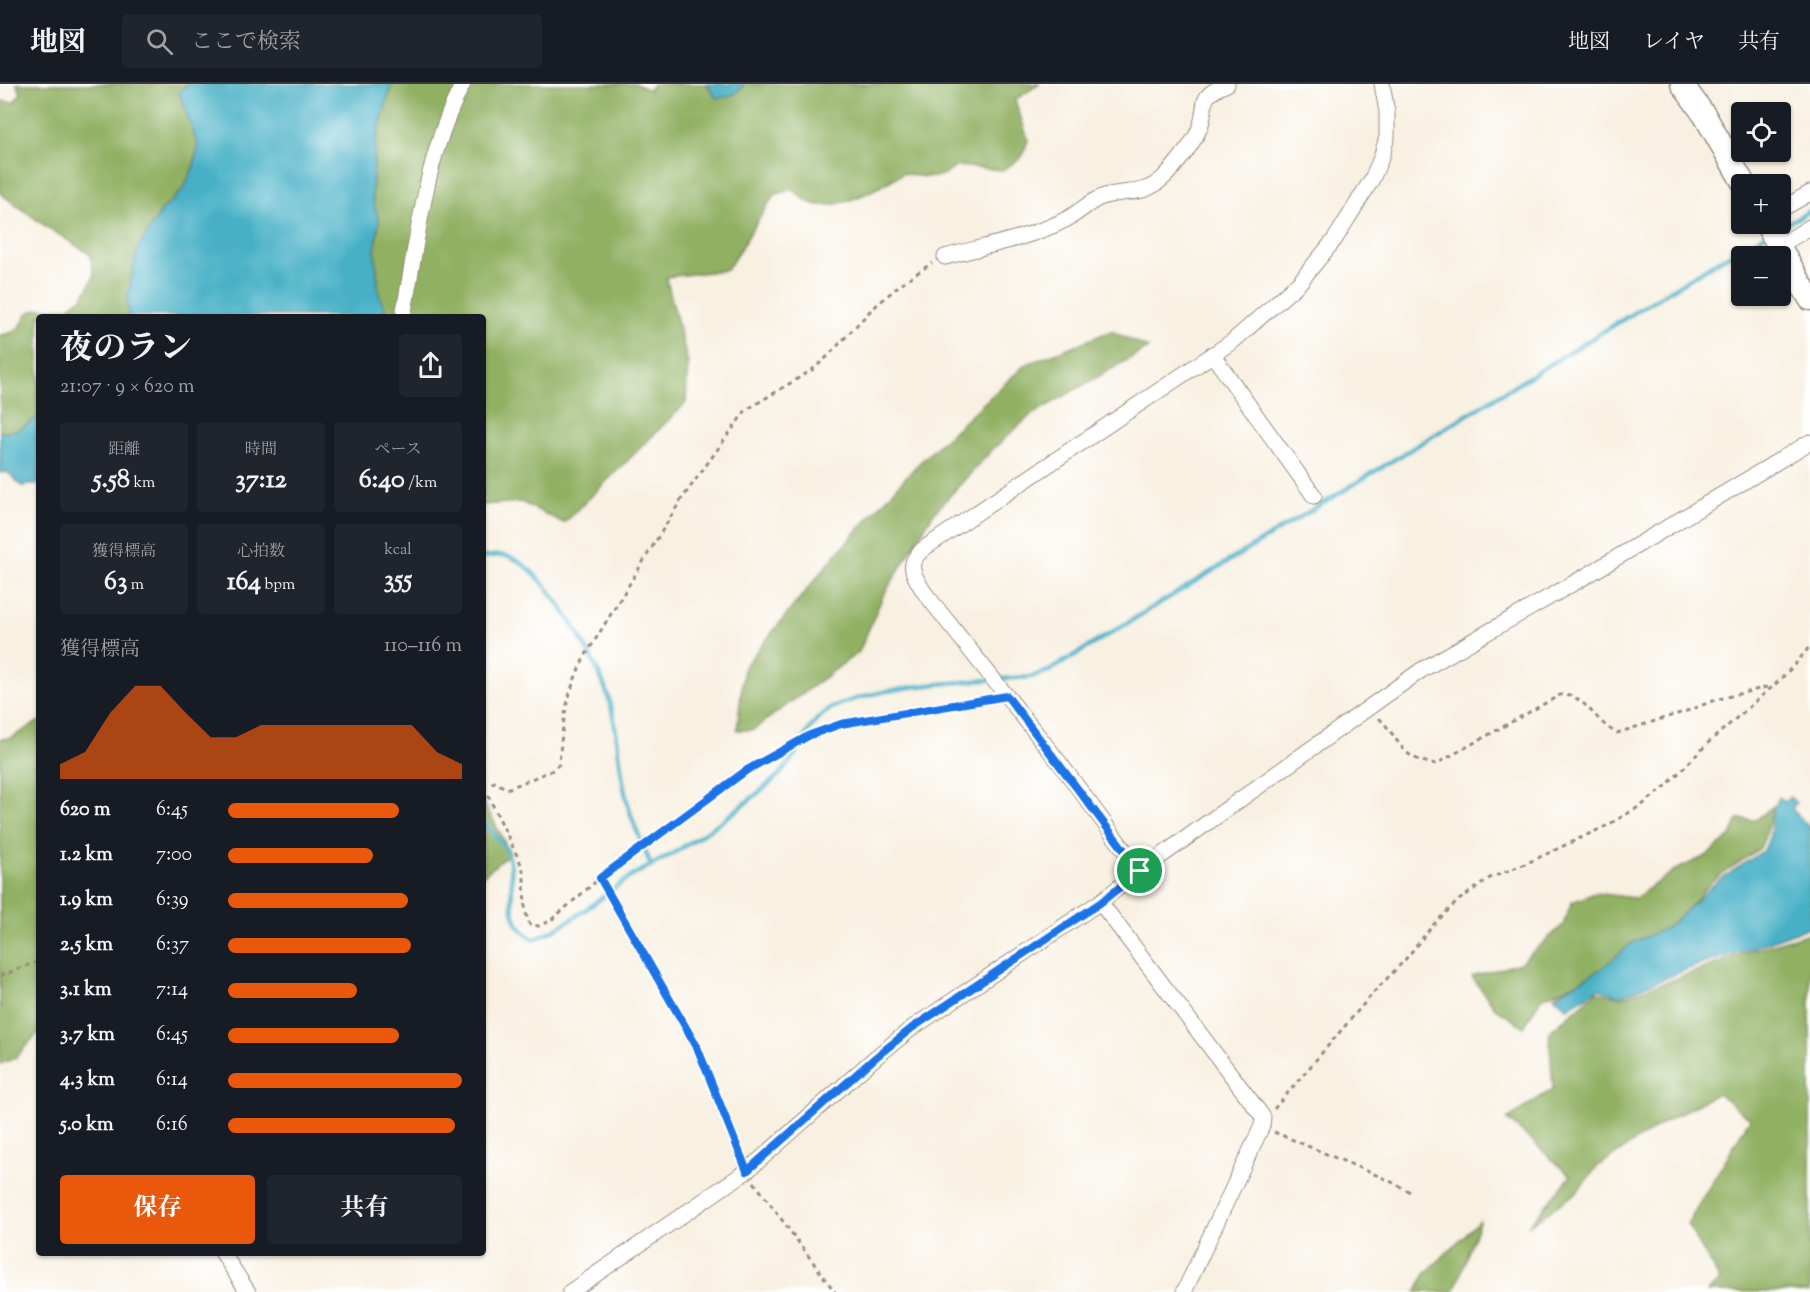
<!DOCTYPE html>
<html lang="ja">
<head>
<meta charset="utf-8">
<style>
	:root { --surface:#171b24; --page:#20242c; --text:#f1f3f6; --muted:#9ea1a6; --line:#363941; --accent:#ea580c }
	body { margin:0; font-family:"Sorts Mill Goudy","Noto Serif JP",serif; background:var(--page); color:var(--text); height:100vh; display:flex; flex-direction:column; font-size:22px; white-space:nowrap }
	* { box-sizing:border-box; margin:0 }
	p { font-size:20px; color:var(--muted) }
	.icon { flex:none; width:33px; height:33px; fill:none; stroke:currentColor; stroke-width:2; stroke-linecap:round; stroke-linejoin:round }
	.map { position:relative; flex:1; overflow:hidden }
	.drawer { position:absolute; left:36px; top:230px; width:450px; height:942px; display:flex; flex-direction:column; background:var(--surface); border-radius:6px; box-shadow:0 2px 4px #0004 }
	.drawer>* { flex:none }
	.fabs { position:absolute; left:1731px; top:18px; display:grid; gap:12px }
	.fabs a { display:grid; place-items:center; width:60px; height:60px; border-radius:6px; background:var(--surface); box-shadow:0 2px 4px #0004; font-size:30px }
	.pin { position:absolute; display:grid; place-items:center; width:51px; height:51px; color:#fff; margin:-26px; border:3px solid #fff; border-radius:50%; box-shadow:0 2px 6px #0007 }
	.round { display:grid; place-items:center; flex:none; width:63px; height:63px; border-radius:6px; background:var(--page) }
	.headline { display:flex; align-items:center; justify-content:space-between; height:102px; padding:0 24px }
	h1 { font-size:33px; font-weight:700; line-height:45px }
	.metrics { display:grid; grid-template-columns:repeat(3,1fr); gap:9px; height:102px; padding:6px 24px }
	.metrics div { display:grid; align-content:center; border-radius:6px; background:var(--page); text-align:center }
	.metrics b { font-size:26px; font-weight:700 }
	.metrics small { font-size:16px; font-weight:400 }
	.metrics p { font-size:16px }
	.chart { height:168px; padding:12px 24px }
	.chart p { display:flex; justify-content:space-between }
	.chart svg { width:100%; height:108px; margin-top:6px; fill:var(--accent); opacity:.7 }
	.action { display:flex; gap:12px; margin-top:auto; padding:12px 24px }
	.action a { flex:1; height:69px; border-radius:6px; background:var(--accent); color:#fff; font-size:24px; font-weight:700; line-height:69px; text-align:center }
	.action a+a { background:var(--page); color:var(--text) }
	ul { padding:0 24px; list-style:none; font-size:20px }
	li { display:grid; grid-template-columns:96px 72px 1fr; align-items:center; height:45px }
	li i { height:15px; border-radius:8px; background:var(--accent) }
	header { display:flex; align-items:center; gap:36px; box-sizing:border-box; height:84px; padding:0 30px; background:var(--surface); border-bottom:2px solid var(--line) }
	header strong { font-size:28px }
	nav { display:flex; gap:33px; margin-inline-start:auto; font-size:21px }
	.search { width:420px; height:54px; background:var(--page); display:flex; align-items:center; gap:15px; box-sizing:border-box; padding:0 21px; border-radius:6px; color:var(--muted); font-size:22px }
	.map>svg:first-child { display:block }
	.forest { fill:#90b062; stroke:#666d40; stroke-width:1.5 }
	.water { fill:#47b0c6; stroke:#416d72; stroke-width:1.5 }
	.lines { fill:none; stroke-linecap:round; stroke-linejoin:round }
	.stream { stroke:#47b0c6; stroke-width:4.5 }
	.street-casing { stroke:#9a8d80; stroke-width:17 }
	.secondary-casing { stroke:#9a8d80; stroke-width:25 }
	.path { stroke:#9a8d80; stroke-width:3; stroke-dasharray:4.5 4.5; stroke-linecap:butt }
	.street { stroke:#fff; stroke-width:15 }
	.secondary { stroke:#fff; stroke-width:22 }
	.route-casing { stroke:#fff; stroke-width:12 }
	.route { stroke:#1a73e8; stroke-width:8 }
</style>
</head>
<body>
<header>
<strong>地図</strong>
<div class="search"><svg class="icon" aria-label="search" viewBox="0 0 24 24"><circle cx="10" cy="10" r="6"/><path d="M15 15l6 6"/></svg>ここで検索</div>
<nav><a>地図</a><a>レイヤ</a><a>共有</a></nav>
</header>
<div class="map">
<svg width="1810" height="1208" viewBox="0 0 1810 1208">
	<rect width="100%" height="100%" fill="#fff"/>
	<filter id="ink" filterUnits="userSpaceOnUse"><feTurbulence type="fractalNoise" baseFrequency=".0167" numOctaves="2"/><feDisplacementMap in="SourceGraphic" scale="12" xChannelSelector="R" yChannelSelector="G"/><feConvolveMatrix kernelMatrix="1 2 1 2 8 2 1 2 1" color-interpolation-filters="sRGB"/></filter>
	<filter id="wash" filterUnits="userSpaceOnUse"><feTurbulence type="fractalNoise" baseFrequency=".008" numOctaves="4" result="noise"/><feDisplacementMap in="SourceGraphic" scale="24" xChannelSelector="R" yChannelSelector="G"/><feGaussianBlur stdDeviation="1.35" result="paint"/><feColorMatrix in="noise" values="0 0 0 0 0 0 0 0 0 0 0 0 0 0 0 0 0 1.4 0 .05"/><feComposite in="paint" operator="in"/></filter>
	<g filter="url(#wash)">
		<rect width="100%" height="100%" fill="#f8f0e1"/>
		<!-- forest -->
		<g class="forest">
			<path d="M16,0H188L179,8L198,62L194,82L183,106L162,126L127,214L128,232H39V332C27,341 16,350 0,348V251C16,250 22,243 27,229L38,225L67,224L83,213L94,192L90,170L45,142L0,109V17L14,18L21,9Z"/>
			<path d="M392,0H636L649,6L653,0H707L716,14L741,5L744,0H1039L1015,16L1028,56L1022,73L1003,86L957,82C935,99 928,93 903,89C882,102 833,132 807,117C802,114 797,109 793,105L774,111L727,186L666,193L688,279L686,319L564,439L521,418L483,421V232H388L379,211L375,167L379,138L372,112L375,59Z"/>
			<polygon points="1111,247 1148,264 1031,331 993,365 933,430 883,512 859,568 753,646 737,646 744,583 831,476 916,382 1025,281"/>
			<polygon points="39,637 39,948 15,974 0,980 0,655 11,654"/>
			<polygon points="483,716 510,769 483,792"/>
			<polygon points="1773,722 1766,750 1760,764 1711,798 1671,844 1595,892 1541,914 1524,943 1495,924 1472,893 1520,879 1563,841 1572,818 1595,809 1635,814 1675,786 1706,772 1731,752 1738,735 1756,736"/>
			<polygon points="1810,849 1810,1208 1708,1208 1720,1196 1687,1140 1750,1035 1718,1009 1663,1039 1597,1083 1576,1109 1528,1142 1571,1092 1507,1035 1553,1005 1549,948 1597,908 1622,913 1681,893 1743,869"/>
			<polygon points="1480,1136 1454,1208 1416,1208 1425,1190"/>
		</g>
		<!-- water -->
		<g class="water">
			<polygon points="188,0 392,0 375,59 372,112 379,138 375,167 379,211 388,232 128,232 127,214 138,164 162,126 183,106 194,82 198,62 179,8"/>
			<path d="M707,0H744C737,11 728,14 716,14Z"/>
			<path d="M39,332V400L22,402L7,388L0,389V348C16,350 27,341 39,332Z"/>
			<polygon points="1779,713 1785,718 1790,713 1796,719 1792,725 1810,744 1810,843 1752,864 1701,880 1620,912 1599,905 1567,924 1554,912 1601,885 1632,859 1668,843 1716,798 1764,766 1770,751 1772,729"/>
		</g>
		<g class="lines">
			<!-- stream -->
			<g class="stream">
				<polyline points="1775,146 1810,127"/>
				<path d="M483,473C492,472 502,470 510,473C547,487 594,572 607,609C618,641 618,675 625,708C630,734 641,757 651,781"/>
				<polyline points="997,595 1030,593 1049,587 1720,176 1765,151"/>
				<path d="M483,737C490,749 504,757 508,770C519,801 499,837 534,855C569,842 598,815 629,794C644,784 661,777 677,767C711,746 749,718 779,691C800,671 805,638 832,624C873,604 943,599 989,596"/>
			</g>
		</g>
	</g>
	<g filter="url(#ink)">
		<g class="lines">
			<defs>
				<g id="street">
					<polyline points="1780,126 1810,109"/>
					<polyline points="1779,162 1810,143"/>
					<path d="M945,173C984,162 1026,155 1063,137C1077,131 1088,118 1102,113C1125,105 1142,113 1162,95C1174,84 1195,58 1200,43C1209,19 1195,14 1227,0"/>
					<path d="M403,232C418,155 425,71 463,0"/>
					<polyline points="1212,270 1314,412"/>
					<path d="M1140,787L1059,678L924,508C912,488 905,479 926,463L1233,257L1299,199L1335,155L1372,95L1381,74L1387,53V28L1382,0"/>
					<polyline points="1100,818 1263,1033 1262,1042 1184,1208"/>
					<polyline points="222,1168 248,1208"/>
					<polyline points="570,1208 747,1087 876,973 912,944 1100,818 1140,787 1420,587 1586,492 1810,358"/>
				</g>
				<g id="secondary">
					<polyline points="1682,0 1705,32 1744,100"/>
					<polyline points="1766,140 1810,215"/>
				</g>
			</defs>
			<!-- street casing -->
			<use href="#street" class="street-casing"/>
			<!-- secondary casing -->
			<use href="#secondary" class="secondary-casing"/>
			<!-- path -->
			<g class="path">
				<path d="M1379,634C1402,657 1399,675 1436,680L1560,611C1585,609 1595,639 1617,649L1690,626L1715,616L1771,602"/>
				<path d="M483,703L495,698L507,705L553,686L559,680C563,637 565,613 584,574L681,416L746,326L812,286L827,273L870,227L902,199L932,179"/>
				<path d="M484,703L522,782C527,801 521,823 530,841L539,842L550,837L600,794L714,710L747,686L810,651L841,640L990,615"/>
				<polyline points="600,794 697,963 741,1074"/>
				<polyline points="0,892 39,877"/>
				<polyline points="1274,1025 1374,908 1404,877 1433,841 1459,816 1490,794 1525,780 1606,742 1642,721 1664,704 1709,658 1779,597 1797,578 1810,562"/>
				<polyline points="1274,1048 1388,1096 1412,1109"/>
				<polyline points="754,1098 835,1208"/>
			</g>
			<!-- street -->
			<use href="#street" class="street"/>
			<!-- secondary -->
			<use href="#secondary" class="secondary"/>
		</g>
	</g>
	<g class="lines" filter="url(#ink)">
		<defs>
			<polygon id="route" points="1007,612 1140,787 1100,819 912,944 876,973 747,1087 697,963 600,794 747,686 810,651 841,640"/>
		</defs>
		<!-- route casing -->
		<use href="#route" class="route-casing"/>
		<!-- route -->
		<use href="#route" class="route"/>
	</g>
</svg>
<div class="fabs">
<a><svg class="icon" aria-label="locate" viewBox="0 0 24 24"><circle cx="12" cy="12" r="6"/><path d="M12 2v4M12 18v4M2 12h4M18 12h4"/></svg></a>
<a>+</a>
<a>−</a>
</div>
<div class="pin" style="left:1140px;top:787px;background:#1e9e55"><svg class="icon" aria-label="arrive" viewBox="0 0 24 24"><path d="M6 21V4h12l-3 4 3 4H6"/></svg></div>
<section class="drawer">
<div class="headline"><div><h1>夜のラン</h1><p>21:07 · 9 × 620 m</p></div><a class="round"><svg class="icon" aria-label="share" viewBox="0 0 24 24"><path d="M12 15V3M7 8l5-5 5 5M5 13v7h14v-7"/></svg></a></div>
<div class="metrics">
<div><p>距離</p><b>5.58<small> km</small></b></div>
<div><p>時間</p><b>37:12</b></div>
<div><p>ペース</p><b>6:40<small> /km</small></b></div>
</div>
<div class="metrics">
<div><p>獲得標高</p><b>63<small> m</small></b></div>
<div><p>心拍数</p><b>164<small> bpm</small></b></div>
<div><p>kcal</p><b>355</b></div>
</div>
<div class="chart"><p><span>獲得標高</span>110–116 m</p>
<svg viewBox="0 0 160 44" preserveAspectRatio="none"><path d="M0 44V38L10 33L20 17L30 6L40 6L50 17L60 27L70 27L80 22L90 22L100 22L110 22L120 22L130 22L140 22L150 33L160 38V44z"/></svg>
</div>
<ul>
<li><b>620 m</b>6:45<i style="width:73%"></i></li>
<li><b>1.2 km</b>7:00<i style="width:62%"></i></li>
<li><b>1.9 km</b>6:39<i style="width:77%"></i></li>
<li><b>2.5 km</b>6:37<i style="width:78%"></i></li>
<li><b>3.1 km</b>7:14<i style="width:55%"></i></li>
<li><b>3.7 km</b>6:45<i style="width:73%"></i></li>
<li><b>4.3 km</b>6:14<i style="width:100%"></i></li>
<li><b>5.0 km</b>6:16<i style="width:97%"></i></li>
</ul>
<div class="action"><a>保存</a><a>共有</a></div>
</section>
</div>
</body>
</html>
